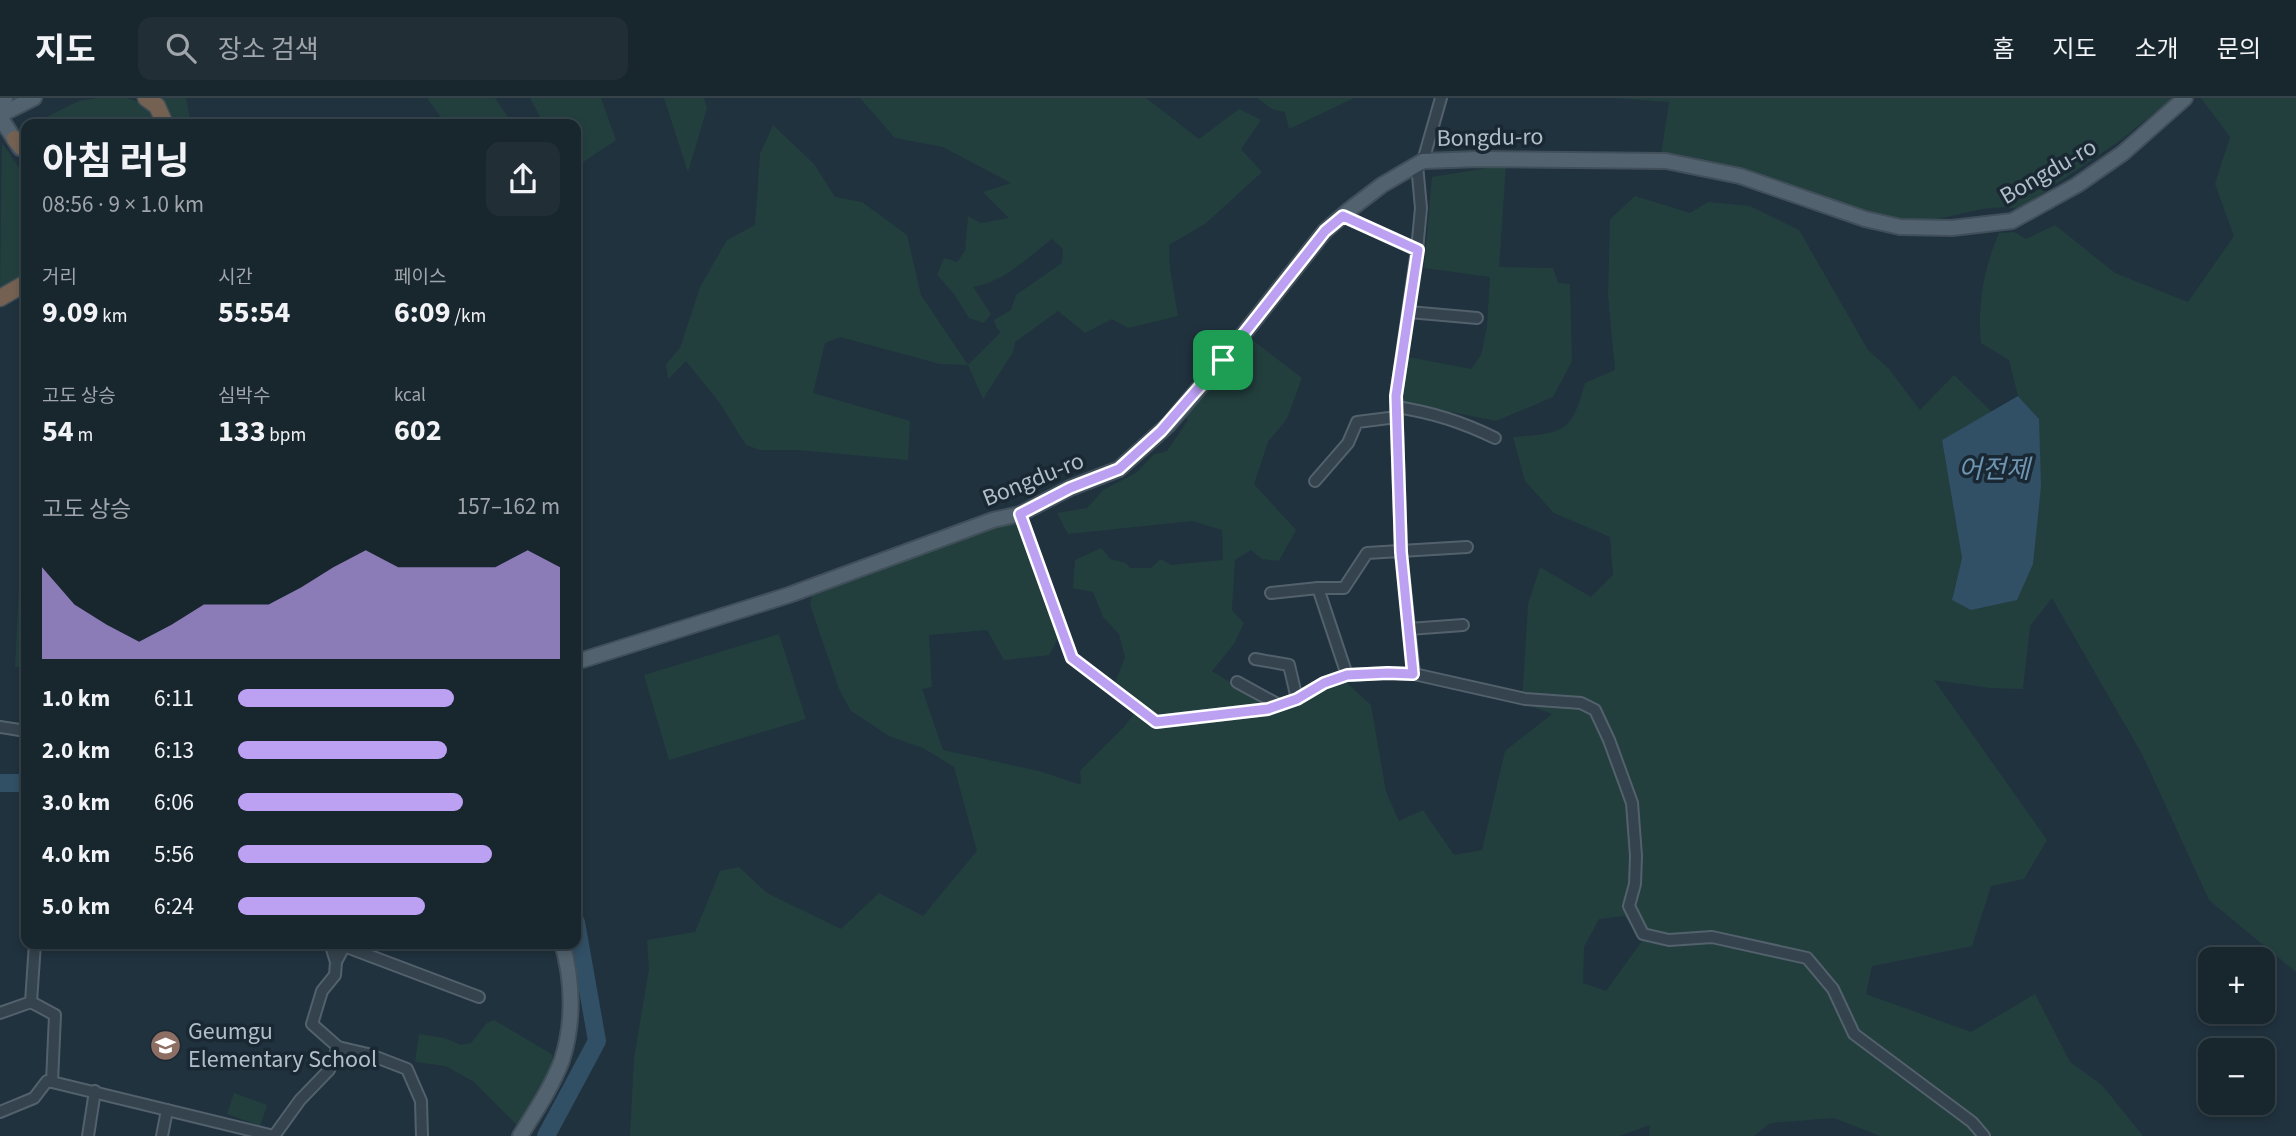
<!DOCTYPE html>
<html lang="ko">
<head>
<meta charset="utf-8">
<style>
	:root { --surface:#18262e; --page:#212e36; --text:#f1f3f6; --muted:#9fa5aa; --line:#36434a; --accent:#bca0f2 }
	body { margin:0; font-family:"Source Sans 3","Noto Sans KR",sans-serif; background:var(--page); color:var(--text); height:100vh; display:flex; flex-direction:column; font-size:26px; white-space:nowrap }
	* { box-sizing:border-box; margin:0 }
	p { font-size:23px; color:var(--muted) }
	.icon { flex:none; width:38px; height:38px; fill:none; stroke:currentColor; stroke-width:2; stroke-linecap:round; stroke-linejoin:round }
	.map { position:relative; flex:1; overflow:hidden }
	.panel { position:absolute; left:21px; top:21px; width:560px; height:830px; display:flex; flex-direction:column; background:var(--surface); border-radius:14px; box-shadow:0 4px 10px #0003,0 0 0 2px var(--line) }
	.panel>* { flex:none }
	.fabs { position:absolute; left:2198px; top:849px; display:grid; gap:14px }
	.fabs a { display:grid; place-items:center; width:77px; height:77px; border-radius:14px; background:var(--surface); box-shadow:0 4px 10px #0003,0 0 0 2px var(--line); font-size:35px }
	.pin { position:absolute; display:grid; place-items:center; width:60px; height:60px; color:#fff; margin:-30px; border-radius:14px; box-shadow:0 4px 10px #0006 }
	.round { display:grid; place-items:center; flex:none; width:74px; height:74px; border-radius:14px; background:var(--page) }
	.summary { display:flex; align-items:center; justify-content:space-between; height:119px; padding:0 21px }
	h1 { font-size:38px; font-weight:700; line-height:52px }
	.figures { display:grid; grid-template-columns:repeat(3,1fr); gap:10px; height:119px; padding:7px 21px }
	.figures div { display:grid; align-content:center }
	.figures b { font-size:30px; font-weight:700 }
	.figures small { font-size:19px; font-weight:400 }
	.figures p { font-size:19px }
	.chart { height:196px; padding:14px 21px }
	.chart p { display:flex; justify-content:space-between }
	.chart svg { width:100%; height:126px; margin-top:7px; fill:var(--accent); opacity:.7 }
	ul { padding:0 21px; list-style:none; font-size:23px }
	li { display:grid; grid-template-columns:112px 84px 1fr; align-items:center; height:52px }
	li i { height:18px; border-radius:9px; background:var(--accent) }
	header { display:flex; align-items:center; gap:42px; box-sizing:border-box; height:98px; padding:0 35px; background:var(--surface); border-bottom:2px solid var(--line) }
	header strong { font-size:33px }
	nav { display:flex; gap:38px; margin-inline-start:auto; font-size:24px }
	.search { width:490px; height:63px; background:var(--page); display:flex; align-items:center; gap:18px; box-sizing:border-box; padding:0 24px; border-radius:14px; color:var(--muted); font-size:26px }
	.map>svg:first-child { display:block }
	.green { fill:#223f3e; fill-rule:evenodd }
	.water { fill:#314f65 }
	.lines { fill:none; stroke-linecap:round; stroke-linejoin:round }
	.river { stroke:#314f65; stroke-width:18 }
	.minor-casing { stroke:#53616c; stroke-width:14 }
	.major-casing { stroke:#414f5a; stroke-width:18 }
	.highway-casing { stroke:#404e59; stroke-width:19 }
	.minor { stroke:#35434e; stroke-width:10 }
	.major { stroke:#52636f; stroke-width:14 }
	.highway { stroke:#756151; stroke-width:16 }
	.route-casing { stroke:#fff; stroke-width:14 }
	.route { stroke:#bca0f2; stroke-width:9 }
	.labels { text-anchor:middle; stroke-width:7; stroke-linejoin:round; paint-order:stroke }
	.street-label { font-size:24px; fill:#b0beca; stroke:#1a2833 }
	.poi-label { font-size:24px; fill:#b0beca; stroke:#1a2833; text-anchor:start }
	.water-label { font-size:26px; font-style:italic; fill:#6d95b1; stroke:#1a2833 }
</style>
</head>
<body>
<header>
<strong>지도</strong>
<div class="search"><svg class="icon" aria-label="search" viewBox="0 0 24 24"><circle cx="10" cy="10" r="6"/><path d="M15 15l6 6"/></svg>장소 검색</div>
<nav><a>홈</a><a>지도</a><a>소개</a><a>문의</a></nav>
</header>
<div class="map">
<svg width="2296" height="1038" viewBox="0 0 2296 1038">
	<rect width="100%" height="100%" fill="#20323e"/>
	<!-- green -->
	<g class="green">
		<polygon points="98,0 127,0 149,7 160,26 32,26 79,3"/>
		<polygon points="154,0 186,0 191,26 169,26"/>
		<polygon points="427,0 495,0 508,19 497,26 446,26"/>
		<polygon points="530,0 601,0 616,42 576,69 576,26 544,26"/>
		<polygon points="664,0 704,0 707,10 688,74"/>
		<path d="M860,0H1146L1199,41L1239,11L1261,22L1241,51L1262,74L1205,126L1169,147L1170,170L1178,218L1128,230L1112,221L1085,235L1058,213L1015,244L1013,254L983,301L968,267L940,266L840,239L825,245L813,295L910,323L908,362L798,352H760L746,347L719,304L686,263L668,281L666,266L680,250L700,189L727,142L755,127L760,56L773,27L814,66L835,99L862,104L907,137L921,197L968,267L1001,234L997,231L994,222L1011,212L1016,197L1062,165L1063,151L1052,141C1028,159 1004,184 973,189L991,216L984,225L969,220L954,196L937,177L944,160L957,164L965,153L968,118L981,125L1009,120L983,94L1011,85L943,49L895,40Z"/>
		<polygon points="1257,0 1354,0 1289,31 1285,14 1272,11"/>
		<path d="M1614,0H2173L2118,44L2019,111C1983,103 1946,126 1908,122C1864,116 1823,96 1781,83C1743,71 1701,66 1661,57L1669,4Z"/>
		<path d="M2201,0H2296V874L2209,802L2143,658L2052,500L2030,528L2023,591L1991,590L1934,582L2047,742L2024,781L1991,788L1972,848L1872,868L1866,896L1971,934L2035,896L2070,964L2102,987L2143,1038H1880L1834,1020L1770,1025L1754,1038H1649L1650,1027L1619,1038H630L634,960L649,871L647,842L695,834L720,773L739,769L767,795L841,831L879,795L923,818L977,753L954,669L923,650L889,638L851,613L839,591L810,507L812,498L1017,422L1059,539L1049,557L1004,562L987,532L929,537L932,589L922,591L943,652L1039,673L1081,687L1080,673L1123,630L1134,616L1112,593L1125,559L1119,536L1103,519L1093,494L1073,490L1075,462L1101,450L1110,461L1126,465L1130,470H1151L1161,461L1171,467L1223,462L1222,432L1192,423L1068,436L1057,415L1087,410L1103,392L1136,375L1153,357L1167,353L1188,322L1183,317L1251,241L1302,280L1287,321L1268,344L1254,386L1296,432L1279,463L1262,461L1251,452L1235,462L1232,512L1244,525L1234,546L1212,573L1266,607L1291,608L1345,583L1371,607L1386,694L1399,723L1423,712L1454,757L1482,752L1505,653L1552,616L1522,605L1528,506L1540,469L1591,499L1613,477L1610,439L1554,415L1525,383L1513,339C1564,335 1571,336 1585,285L1615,272L1608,198L1610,121L1635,98L1690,115L1708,104L1750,108L1799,132L1868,252L1889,271L1920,312L1954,277L1992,314L1942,342L1962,460L1952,501L2039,321L2018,298L2009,262L1981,245C1977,209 1984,169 1999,135L2014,134L2026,141L2055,127L2115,175L2188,204L2234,138L2215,86L2230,39ZM1624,818L1642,843L1606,893L1583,885L1584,849L1599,821Z"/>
		<polygon points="2,45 20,71 26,86 26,173 14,186 0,193"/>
		<polygon points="1506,67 1499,169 1553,170 1558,185 1570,186 1572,263 1553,299 1496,323 1402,304 1408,259 1471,271 1481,257 1487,229 1490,179 1424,170 1432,79"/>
		<polygon points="19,484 26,498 26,570 15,569"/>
		<polygon points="779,536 806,621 669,662 644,577"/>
		<polygon points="494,922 553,957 547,979 518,1028 474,984 446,968 415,964 419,936 444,940 461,947 471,945 487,925"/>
		<polygon points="234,995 267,1007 260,1028 227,1016"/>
	</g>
	<!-- water -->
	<polygon class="water" points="2018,298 2039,321 2041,388 2033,466 2017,502 1971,512 1952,502 1962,460 1942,342"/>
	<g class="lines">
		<!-- river -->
		<g class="river">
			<polyline points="0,685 26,685"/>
			<polyline points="546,1038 597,943 576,824"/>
		</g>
		<defs>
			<g id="minor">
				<polyline points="1423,63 1441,0"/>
				<polyline points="1343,118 1417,152"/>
				<polyline points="1409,214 1477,220"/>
				<path d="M1397,309C1434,315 1462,324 1495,340"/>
				<polyline points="1315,383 1348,345 1357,324 1397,319"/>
				<polyline points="1020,416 1072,560 1156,624 1268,611 1297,601 1324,585 1347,577 1388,575 1414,576 1525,601 1581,605 1595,612 1609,642 1632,705 1636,758 1635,786 1629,808 1643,836 1669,842 1712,839 1807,860 1833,891 1854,936 1972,1024 1984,1038"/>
				<polyline points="1318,490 1344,490 1367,455 1467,449"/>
				<polyline points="1271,495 1318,490 1347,577"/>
				<polyline points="1409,531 1463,527"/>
				<polyline points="1255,561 1289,567 1297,601"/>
				<polyline points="1414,576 1401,454 1396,298 1417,152 1421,110 1417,67"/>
				<polyline points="1237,584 1279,607"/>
				<polyline points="0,629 26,633"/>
				<polyline points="330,845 336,864"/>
				<polyline points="344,848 479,899"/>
				<polyline points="31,904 55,917 52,984 274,1038 300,1002 329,972 338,949 312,926 322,893 335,877 336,864 346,845"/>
				<polyline points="0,915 31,904 35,845"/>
				<polyline points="338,949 368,956 407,971 421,1003 422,1038"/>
				<polyline points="0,1014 34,1000 47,983 52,984"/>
				<polyline points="88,1038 95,993"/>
				<polyline points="162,1038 167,1012"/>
			</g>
			<g id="major">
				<polyline points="0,2 5,0"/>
				<polyline points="0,17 34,0"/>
				<polyline points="0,19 20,50"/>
				<polyline points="576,564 789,497 993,422 1020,416 1070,390 1119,371 1168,327 1223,262 1325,133 1348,113 1382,87 1423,63 1479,61 1666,63 1740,78 1865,121 1900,129 1952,130 2012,123 2077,87 2123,55 2185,0"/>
				<path d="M520,1038C535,1014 552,989 562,962C574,925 573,882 562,845"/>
			</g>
			<g id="highway">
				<polyline points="146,0 157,8 165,26"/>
				<polyline points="15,41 26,53"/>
				<polyline points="0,200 26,185"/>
			</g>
		</defs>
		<!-- minor casing -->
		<use href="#minor" class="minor-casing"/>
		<!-- major casing -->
		<use href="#major" class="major-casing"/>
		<!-- highway casing -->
		<use href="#highway" class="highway-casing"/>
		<!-- minor -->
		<use href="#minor" class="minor"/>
		<!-- major -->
		<use href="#major" class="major"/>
		<!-- highway -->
		<use href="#highway" class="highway"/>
	</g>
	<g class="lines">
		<defs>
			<polygon id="route" points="1343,118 1418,152 1396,298 1401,454 1413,576 1388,575 1347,577 1324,585 1297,601 1268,611 1156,624 1072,560 1020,416 1070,390 1119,371 1161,333 1223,262 1325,133"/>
		</defs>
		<!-- route casing -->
		<use href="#route" class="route-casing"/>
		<!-- route -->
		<use href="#route" class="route"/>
	</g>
	<!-- icons -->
	<defs>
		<symbol id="school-disc" viewBox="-11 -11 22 22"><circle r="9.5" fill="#8d6e63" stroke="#1a2833"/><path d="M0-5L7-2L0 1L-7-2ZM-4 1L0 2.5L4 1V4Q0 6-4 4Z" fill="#fff"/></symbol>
	</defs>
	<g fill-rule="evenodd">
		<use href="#school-disc" x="148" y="930" width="35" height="35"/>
	</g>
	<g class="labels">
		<!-- street labels -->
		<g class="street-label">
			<text transform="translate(1490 39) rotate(-1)" y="8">Bongdu-ro</text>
			<text transform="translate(2048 73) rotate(-30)" y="8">Bongdu-ro</text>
			<text transform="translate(1033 381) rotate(-22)" y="8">Bongdu-ro</text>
		</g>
		<!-- poi labels -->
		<g class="poi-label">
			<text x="188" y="941">Geumgu<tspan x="188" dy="28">Elementary School</tspan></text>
		</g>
		<!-- water labels -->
		<g class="water-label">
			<text x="1994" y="380">어전제</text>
		</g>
	</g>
</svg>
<div class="fabs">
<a>+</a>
<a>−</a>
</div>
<div class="pin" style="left:1223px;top:262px;background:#1e9e55"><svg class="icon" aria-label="arrive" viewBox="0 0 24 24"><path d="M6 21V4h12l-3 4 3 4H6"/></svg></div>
<section class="panel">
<div class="summary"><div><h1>아침 러닝</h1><p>08:56 · 9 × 1.0 km</p></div><a class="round"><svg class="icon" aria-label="share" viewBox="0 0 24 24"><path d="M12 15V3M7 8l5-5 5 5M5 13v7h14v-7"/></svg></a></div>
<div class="figures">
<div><p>거리</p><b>9.09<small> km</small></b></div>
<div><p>시간</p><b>55:54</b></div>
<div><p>페이스</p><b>6:09<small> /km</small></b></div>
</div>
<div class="figures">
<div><p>고도 상승</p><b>54<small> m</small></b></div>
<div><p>심박수</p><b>133<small> bpm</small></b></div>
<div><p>kcal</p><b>602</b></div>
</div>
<div class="chart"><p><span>고도 상승</span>157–162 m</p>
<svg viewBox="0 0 160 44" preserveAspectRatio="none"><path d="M0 44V12L10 25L20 32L30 38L40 32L50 25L60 25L70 25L80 19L90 12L100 6L110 12L120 12L130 12L140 12L150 6L160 12V44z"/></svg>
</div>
<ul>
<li><b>1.0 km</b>6:11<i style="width:67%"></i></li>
<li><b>2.0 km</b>6:13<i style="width:65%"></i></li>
<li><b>3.0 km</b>6:06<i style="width:70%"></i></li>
<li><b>4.0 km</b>5:56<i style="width:79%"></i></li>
<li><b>5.0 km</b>6:24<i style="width:58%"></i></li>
</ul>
</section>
</div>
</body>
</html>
